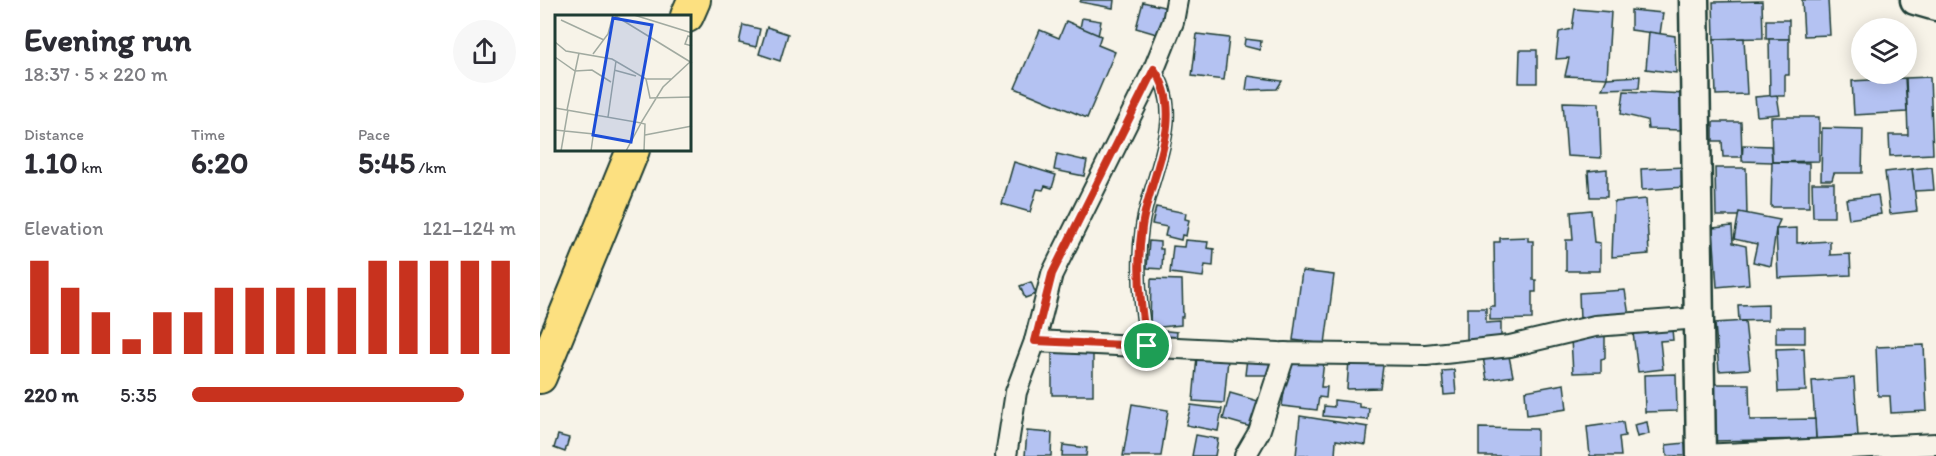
<!DOCTYPE html>
<html lang="en">
<head>
<meta charset="utf-8">
<style>
	:root { --surface:#fff; --page:#f7f7f7; --text:#2b2b33; --muted:#7c7c81; --accent:#c8321e }
	body { margin:0; font-family:Itim,sans-serif; background:var(--page); color:var(--text); height:100vh; display:flex; flex-direction:column; font-size:22px; white-space:nowrap }
	* { box-sizing:border-box; margin:0 }
	p { font-size:20px; color:var(--muted) }
	.icon { flex:none; width:33px; height:33px; fill:none; stroke:currentColor; stroke-width:2; stroke-linecap:round; stroke-linejoin:round }
	.map { position:relative; flex:1; overflow:hidden }
	.sheet { display:flex; flex-direction:column; background:var(--surface); width:540px }
	.sheet>* { flex:none }
	.controls { position:absolute; left:1311px; top:18px; display:grid; gap:12px }
	.controls a { display:grid; place-items:center; width:66px; height:66px; border-radius:50%; background:var(--surface); box-shadow:0 3px 15px #0003; font-size:30px }
	.pin { position:absolute; display:grid; place-items:center; width:51px; height:51px; color:#fff; margin:-26px; border:3px solid #fff; border-radius:50%; box-shadow:0 2px 6px #0007 }
	.round { display:grid; place-items:center; flex:none; width:63px; height:63px; border-radius:32px; background:var(--page) }
	.overview { display:flex; align-items:center; justify-content:space-between; height:102px; padding:0 24px }
	h1 { font-size:33px; font-weight:700; line-height:45px }
	.metrics { display:grid; grid-template-columns:repeat(3,1fr); gap:9px; height:102px; padding:6px 24px }
	.metrics div { display:grid; align-content:center }
	.metrics b { font-size:30px; font-weight:700 }
	.metrics small { font-size:16px; font-weight:400 }
	.metrics p { font-size:16px }
	.chart { height:168px; padding:12px 24px }
	.chart p { display:flex; justify-content:space-between }
	.chart svg { width:100%; height:108px; margin-top:6px; stroke:var(--accent); stroke-width:6 }
	ul { padding:0 24px; list-style:none; font-size:20px }
	li { display:grid; grid-template-columns:96px 72px 1fr; align-items:center; height:45px }
	li i { height:15px; border-radius:8px; background:var(--accent) }
	main { display:flex; flex:1; min-height:0 }
	.map>svg:first-child { display:block }
	.building { fill:#b4c2f2; stroke:#1f3d34; stroke-width:1.5 }
	.lines { fill:none; stroke-linecap:round; stroke-linejoin:round }
	.lane-casing { stroke:#1f3d34; stroke-width:15 }
	.street-casing { stroke:#1f3d34; stroke-width:24 }
	.secondary-casing { stroke:#1f3d34; stroke-width:33 }
	.primary-casing { stroke:#1f3d34; stroke-width:36 }
	.lane { stroke:#f7f3e8; stroke-width:10 }
	.street { stroke:#f7f3e8; stroke-width:20 }
	.secondary { stroke:#f7f3e8; stroke-width:28 }
	.primary { stroke:#fce080; stroke-width:32 }
	.route-casing { stroke:#fff; stroke-width:12 }
	.route { stroke:#c8321e; stroke-width:8 }
	.inset-road { fill:none; stroke:#a1aaa0; stroke-width:1.5 }
	.view { fill:#1d4ed8; fill-opacity:0.15; stroke:#1d4ed8; stroke-width:3 }
	.inset-edge { fill:none; stroke:#1f3d34; stroke-width:3 }
</style>
</head>
<body>
<main>
<section class="sheet">
<div class="overview"><div><h1>Evening run</h1><p>18:37 · 5 × 220 m</p></div><a class="round"><svg class="icon" aria-label="share" viewBox="0 0 24 24"><path d="M12 15V3M7 8l5-5 5 5M5 13v7h14v-7"/></svg></a></div>
<div class="metrics">
<div><p>Distance</p><b>1.10<small> km</small></b></div>
<div><p>Time</p><b>6:20</b></div>
<div><p>Pace</p><b>5:45<small> /km</small></b></div>
</div>
<div class="chart"><p><span>Elevation</span>121–124 m</p>
<svg viewBox="0 0 160 44" preserveAspectRatio="none"><path d="M5 44V6M15 44V17M25 44V27M35 44V38M45 44V27M55 44V27M65 44V17M75 44V17M85 44V17M95 44V17M105 44V17M115 44V6M125 44V6M135 44V6M145 44V6M155 44V6"/></svg>
</div>
<ul>
<li><b>220 m</b>5:35<i style="width:84%"></i></li>
</ul>
</section>
<div class="map">
<svg width="1396" height="456" viewBox="0 0 1396 456">
	<rect width="100%" height="100%" fill="#f7f3e8"/>
	<filter id="ink" filterUnits="userSpaceOnUse"><feTurbulence type="fractalNoise" baseFrequency=".0167" numOctaves="2"/><feDisplacementMap in="SourceGraphic" scale="12" xChannelSelector="R" yChannelSelector="G"/><feConvolveMatrix kernelMatrix="1 2 1 2 8 2 1 2 1" color-interpolation-filters="sRGB"/></filter>
	<g filter="url(#ink)">
		<!-- building -->
		<g class="building">
			<polygon points="541,0 574,0 573,8 540,2"/>
			<polygon points="1262,0 1288,0 1290,35 1264,36"/>
			<polygon points="1222,1 1223,38 1174,39 1173,2"/>
			<polygon points="603,2 628,8 620,35 596,28"/>
			<polygon points="1035,9 1071,12 1067,78 1025,76 1029,58 1016,59 1019,32 1032,29"/>
			<polygon points="1091,10 1123,13 1120,34 1091,30"/>
			<polygon points="542,18 561,21 558,36 539,33"/>
			<rect x="1226" y="20" width="23" height="19"/>
			<polygon points="526,21 561,36 558,45 575,52 547,118 475,88 500,30 519,38"/>
			<polygon points="203,25 220,29 216,47 199,43"/>
			<polygon points="227,27 248,34 240,61 219,54"/>
			<polygon points="1109,32 1135,36 1136,73 1106,69"/>
			<polygon points="657,34 689,38 684,80 652,76"/>
			<polygon points="1204,38 1207,94 1176,95 1174,39"/>
			<polygon points="705,39 721,41 720,50 704,46"/>
			<polygon points="1229,39 1249,39 1249,75 1245,75 1245,96 1230,96"/>
			<polygon points="980,50 997,50 997,83 979,83"/>
			<polygon points="708,76 742,81 737,89 706,90"/>
			<polygon points="1100,76 1099,88 1062,89 1067,78"/>
			<polygon points="1390,77 1393,154 1350,156 1349,135 1368,135 1366,78"/>
			<polygon points="1365,78 1367,112 1314,115 1312,81"/>
			<polygon points="1084,91 1146,94 1141,130 1108,129 1107,120 1081,114"/>
			<polygon points="1237,95 1240,114 1217,116 1215,97"/>
			<polygon points="1023,102 1059,103 1061,158 1027,156"/>
			<polygon points="1231,117 1279,117 1279,161 1232,162"/>
			<polygon points="1173,122 1201,122 1202,157 1183,157 1182,141 1173,141"/>
			<polygon points="1282,128 1323,129 1322,173 1294,173 1292,180 1281,180"/>
			<polygon points="1203,145 1231,146 1232,162 1202,161"/>
			<polygon points="517,154 547,161 544,176 514,170"/>
			<polygon points="474,162 516,175 512,188 505,186 503,190 497,189 490,212 462,204"/>
			<polygon points="1232,162 1269,163 1269,207 1231,207"/>
			<polygon points="1144,167 1145,187 1102,190 1101,169"/>
			<polygon points="1392,167 1394,190 1374,191 1372,169"/>
			<polygon points="1175,168 1206,168 1207,216 1176,216"/>
			<polygon points="1067,169 1067,197 1050,197 1048,171"/>
			<polygon points="1372,169 1377,211 1350,214 1345,172"/>
			<polygon points="1272,183 1294,183 1294,217 1273,217"/>
			<polygon points="1338,195 1341,214 1309,219 1306,199"/>
			<polygon points="1106,199 1109,254 1072,257 1074,202"/>
			<polygon points="616,207 646,213 645,219 649,220 646,236 642,235 641,240 625,236 627,227 612,224"/>
			<polygon points="1051,210 1054,242 1060,243 1060,271 1026,271 1026,240 1033,240 1031,212"/>
			<polygon points="1199,212 1240,220 1236,229 1231,266 1213,262 1217,244 1194,239"/>
			<polygon points="1192,226 1193,243 1206,246 1209,284 1177,287 1173,228"/>
			<polygon points="1257,228 1257,243 1290,241 1290,255 1310,254 1311,275 1238,278 1236,229"/>
			<polygon points="988,237 988,241 993,241 993,280 996,280 996,292 992,292 992,319 950,320 950,306 955,306 954,242 960,242 960,238"/>
			<polygon points="645,240 668,242 667,248 674,249 673,266 665,265 663,277 630,273 633,246 644,247"/>
			<polygon points="609,241 620,242 620,249 623,249 622,269 607,268"/>
			<polygon points="762,271 794,275 785,344 753,340"/>
			<polygon points="611,279 642,280 643,317 641,317 641,325 610,328"/>
			<polygon points="491,282 496,294 485,298 480,286"/>
			<polygon points="1085,290 1089,316 1040,320 1039,293"/>
			<polygon points="1228,304 1228,320 1199,321 1198,305"/>
			<polygon points="927,308 946,308 946,323 961,322 961,340 927,340"/>
			<polygon points="1205,321 1210,369 1179,371 1175,323"/>
			<rect x="1236" y="327" width="29" height="16"/>
			<polygon points="1132,329 1133,340 1120,341 1123,369 1098,372 1093,333"/>
			<polygon points="617,330 637,332 636,340 617,339"/>
			<polygon points="1044,336 1065,336 1065,358 1061,359 1061,372 1033,373 1031,339 1044,339"/>
			<polygon points="1384,345 1387,411 1351,413 1350,396 1338,396 1336,347"/>
			<polygon points="1264,348 1266,391 1238,392 1236,349"/>
			<rect x="512" y="352" width="41" height="43"/>
			<polygon points="657,356 688,359 684,403 653,401"/>
			<polygon points="969,356 973,376 947,380 943,357"/>
			<polygon points="749,357 784,361 781,387 787,387 786,398 779,397 777,410 742,406"/>
			<polygon points="707,358 733,359 731,375 705,375"/>
			<polygon points="809,359 844,359 840,388 807,389"/>
			<polygon points="914,370 916,394 904,395 902,371"/>
			<polygon points="1136,374 1137,411 1105,412 1104,375"/>
			<polygon points="1314,378 1318,436 1276,439 1272,381"/>
			<polygon points="1024,384 1027,409 987,415 985,391"/>
			<polygon points="1172,384 1209,384 1210,420 1275,419 1276,439 1173,441"/>
			<polygon points="690,393 718,401 711,427 683,419"/>
			<polygon points="794,400 819,403 819,407 829,408 828,420 783,416 784,406 794,407"/>
			<polygon points="592,404 628,410 621,456 583,456"/>
			<polygon points="651,405 682,409 678,431 646,425"/>
			<polygon points="760,416 828,427 826,445 796,440 795,456 756,456"/>
			<polygon points="1083,422 1085,436 1079,437 1081,456 1050,456 1047,427"/>
			<polygon points="1107,422 1109,434 1097,437 1094,425"/>
			<polygon points="939,428 997,429 997,456 939,456"/>
			<polygon points="487,431 512,433 511,456 485,456"/>
			<polygon points="18,435 29,438 25,452 14,448"/>
			<polygon points="656,435 678,439 675,456 652,456"/>
			<polygon points="1145,443 1146,456 1127,456 1126,445"/>
			<polygon points="523,445 547,448 546,456 522,456"/>
		</g>
		<g class="lines">
			<defs>
				<path id="lane" d="M607,346C600,307 596,267 602,227C609,177 648,116 614,69"/>
				<g id="street">
					<polyline points="495,341 739,353 886,355 970,346 1055,326 1159,318"/>
					<polyline points="1161,455 1396,444"/>
					<polyline points="466,456 476,392 495,341 512,274 614,69 633,22 637,0"/>
					<polyline points="705,456 719,432 745,353"/>
				</g>
				<g id="secondary">
					<polyline points="1154,0 1161,456"/>
					<polyline points="1375,0 1396,6"/>
				</g>
				<g id="primary">
					<polyline points="147,16 154,0"/>
					<polyline points="0,377 93,150"/>
				</g>
			</defs>
			<!-- lane casing -->
			<use href="#lane" class="lane-casing"/>
			<!-- street casing -->
			<use href="#street" class="street-casing"/>
			<!-- secondary casing -->
			<use href="#secondary" class="secondary-casing"/>
			<!-- primary casing -->
			<use href="#primary" class="primary-casing"/>
			<!-- lane -->
			<use href="#lane" class="lane"/>
			<!-- street -->
			<use href="#street" class="street"/>
			<!-- secondary -->
			<use href="#secondary" class="secondary"/>
			<!-- primary -->
			<use href="#primary" class="primary"/>
		</g>
	</g>
	<g class="lines" filter="url(#ink)">
		<defs>
			<path id="route" d="M614,69C648,116 609,177 602,227C596,267 600,307 607,346L495,341L512,274Z"/>
		</defs>
		<!-- route casing -->
		<use href="#route" class="route-casing"/>
		<!-- route -->
		<use href="#route" class="route"/>
	</g>
	<!-- overview -->
	<g transform="translate(15 15)">
		<rect width="136" height="136" fill="#f7f3e8"/>
		<path class="inset-road" d="M59,0L137,48M79,0L137,18M6,5L49,25M137,22L133,21L130,29L137,31M0,27L11,36L57,44L91,64H117M38,39L53,19L58,0M0,42L20,56L37,55L56,67M59,55L81,61M91,64L95,83L137,82M0,93L86,108L108,72L136,46M12,95L24,38M53,102L61,46M0,115L39,119M90,120L137,111M6,136L13,95M36,136L41,100M71,136L86,108L90,109L89,136"/>
		<path class="view" d="M58,3L97,10L76,127L38,120Z"/>
		<rect width="136" height="136" class="inset-edge"/>
	</g>
</svg>
<div class="controls">
<a><svg class="icon" aria-label="layers" viewBox="0 0 24 24"><path d="M12 4l9 5-9 5-9-5zM3 14l9 5 9-5"/></svg></a>
</div>
<div class="pin" style="left:607px;top:346px;background:#1e9e55"><svg class="icon" aria-label="arrive" viewBox="0 0 24 24"><path d="M6 21V4h12l-3 4 3 4H6"/></svg></div>
</div>
</main>
</body>
</html>
